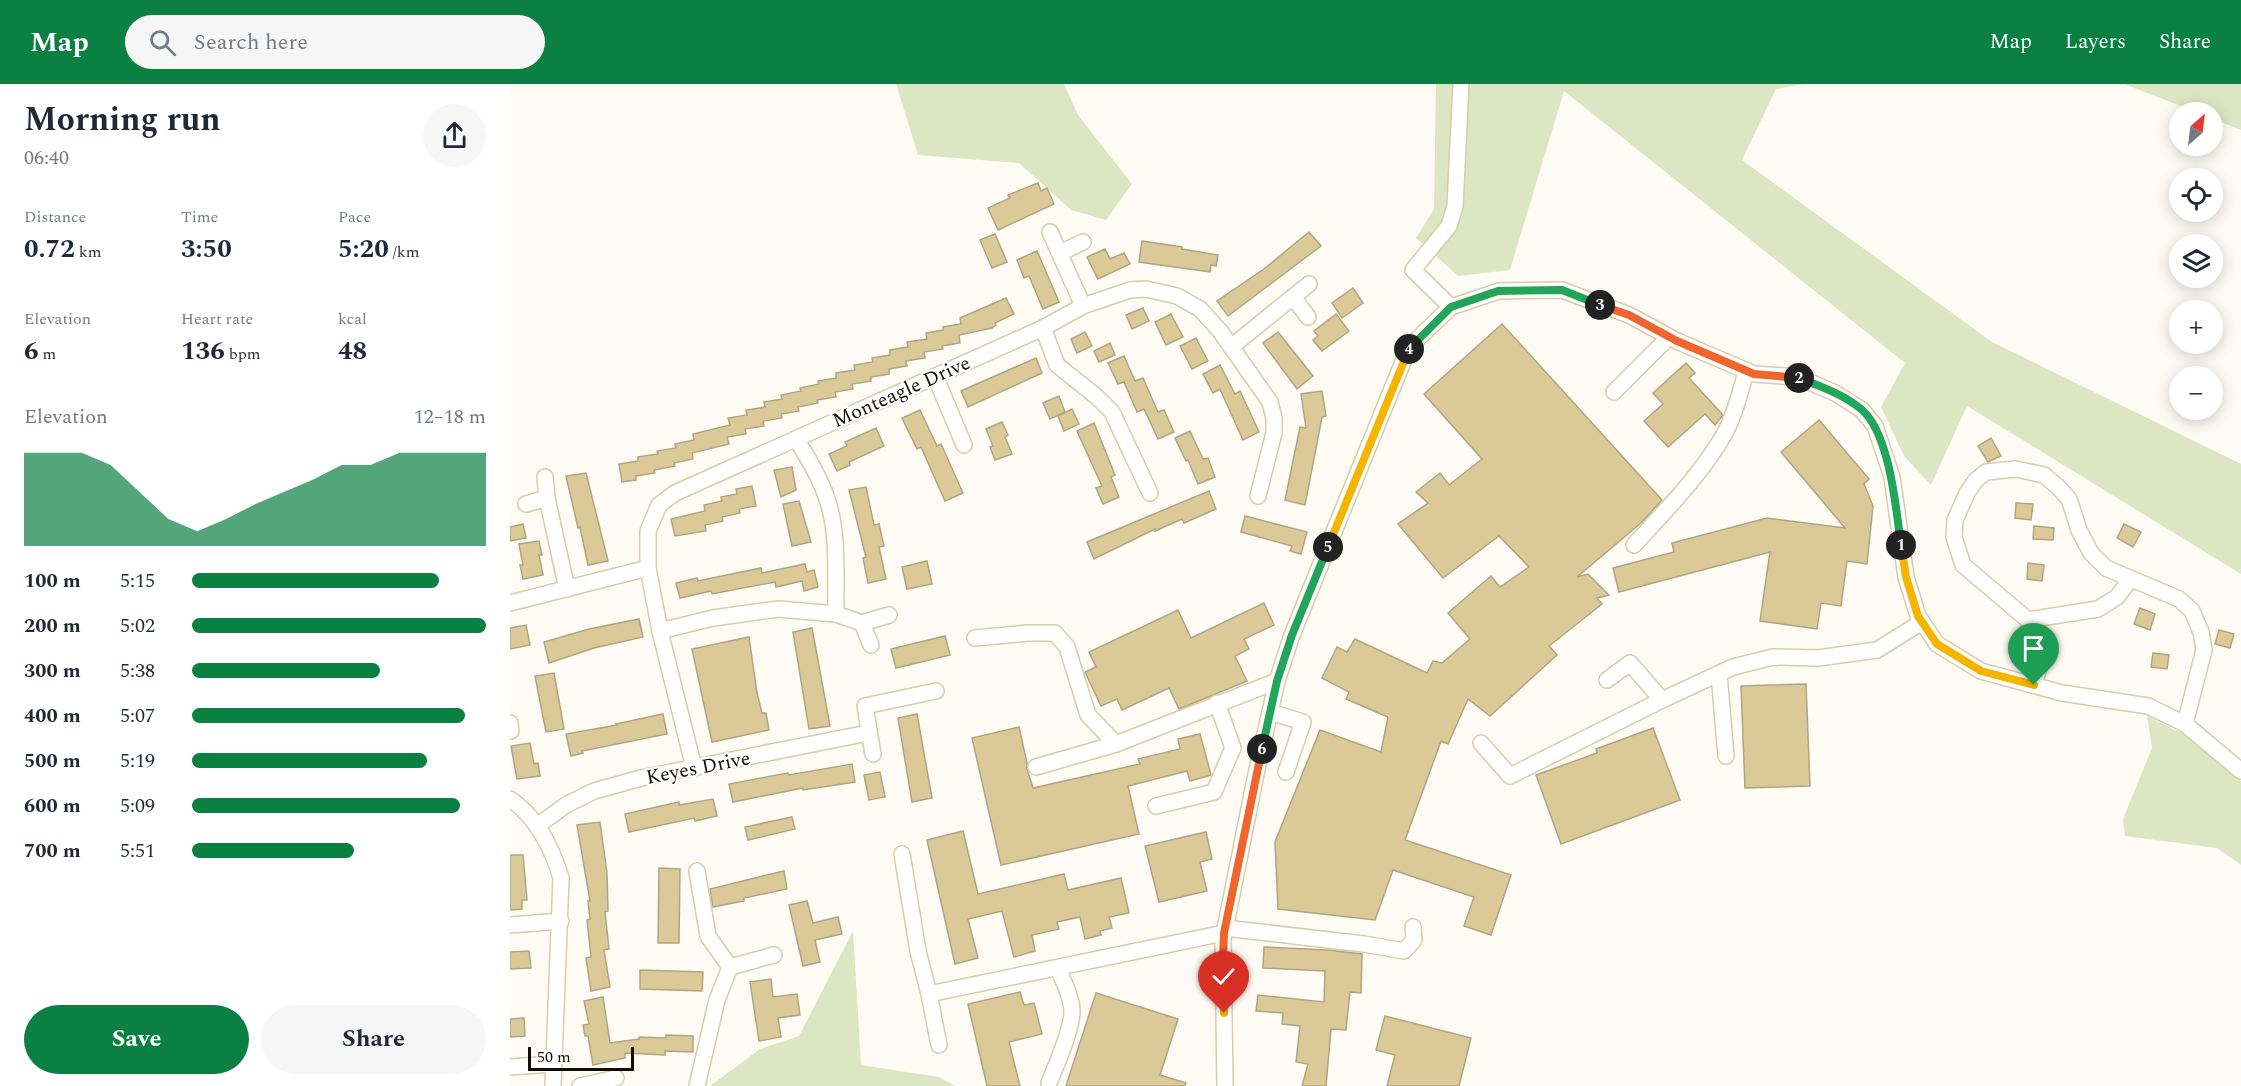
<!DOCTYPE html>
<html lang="en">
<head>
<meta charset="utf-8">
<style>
	:root { --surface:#fff; --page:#f6f6f7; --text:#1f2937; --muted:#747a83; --accent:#0b8043 }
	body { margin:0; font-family:Spectral,serif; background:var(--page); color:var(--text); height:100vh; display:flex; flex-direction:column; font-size:22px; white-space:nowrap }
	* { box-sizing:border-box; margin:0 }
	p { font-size:20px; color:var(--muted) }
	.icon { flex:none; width:33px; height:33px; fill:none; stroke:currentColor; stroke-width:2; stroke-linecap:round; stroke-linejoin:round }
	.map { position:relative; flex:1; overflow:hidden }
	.panel { display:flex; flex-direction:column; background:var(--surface); width:510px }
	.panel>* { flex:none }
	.needle { width:39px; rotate:28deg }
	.controls { position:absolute; left:1659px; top:18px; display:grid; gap:12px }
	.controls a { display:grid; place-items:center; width:54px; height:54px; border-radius:50%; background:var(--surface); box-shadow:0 3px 15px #0003; font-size:30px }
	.scale { position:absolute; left:18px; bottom:15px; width:106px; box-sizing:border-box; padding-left:6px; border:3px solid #120e03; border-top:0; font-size:16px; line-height:21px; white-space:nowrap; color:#120e03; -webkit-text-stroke:4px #fff; paint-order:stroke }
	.pin { position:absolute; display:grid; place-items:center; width:51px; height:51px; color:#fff; margin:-62px -26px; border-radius:50% 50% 50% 0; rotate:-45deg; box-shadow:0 0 6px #0007 }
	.pin .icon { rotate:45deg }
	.km { position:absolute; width:30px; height:30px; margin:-15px; border-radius:50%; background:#222; color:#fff; font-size:16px; line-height:30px; text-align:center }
	.round { display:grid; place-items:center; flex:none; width:63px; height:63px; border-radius:32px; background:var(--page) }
	.headline { display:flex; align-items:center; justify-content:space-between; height:102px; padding:0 24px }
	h1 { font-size:33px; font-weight:700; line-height:45px }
	.stats { display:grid; grid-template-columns:repeat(3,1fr); gap:9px; height:102px; padding:6px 24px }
	.stats div { display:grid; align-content:center }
	.stats b { font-size:26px; font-weight:700 }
	.stats small { font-size:16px; font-weight:400 }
	.stats p { font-size:16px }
	.chart { height:168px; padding:12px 24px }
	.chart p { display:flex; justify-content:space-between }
	.chart svg { width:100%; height:108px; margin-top:6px; fill:var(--accent); opacity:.7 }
	.cta { display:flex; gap:12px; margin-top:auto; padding:12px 24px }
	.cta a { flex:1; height:69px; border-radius:36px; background:var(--accent); color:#fff; font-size:24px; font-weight:700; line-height:69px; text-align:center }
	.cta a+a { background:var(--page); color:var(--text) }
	ul { padding:0 24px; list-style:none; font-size:20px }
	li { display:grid; grid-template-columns:96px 72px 1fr; align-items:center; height:45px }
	li i { height:15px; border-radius:8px; background:var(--accent) }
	header { display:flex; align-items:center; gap:36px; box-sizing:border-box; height:84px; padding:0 30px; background:var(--accent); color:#fff }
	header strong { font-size:28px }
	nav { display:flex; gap:33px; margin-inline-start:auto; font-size:21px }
	.search { width:420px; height:54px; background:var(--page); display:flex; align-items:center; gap:15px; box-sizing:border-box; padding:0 21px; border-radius:33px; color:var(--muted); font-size:22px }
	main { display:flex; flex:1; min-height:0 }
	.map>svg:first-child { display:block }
	.green { fill:#dde6c3 }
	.building { fill:#dbca98; stroke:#b0a583; stroke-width:1.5 }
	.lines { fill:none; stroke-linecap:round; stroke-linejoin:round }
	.minor-casing { stroke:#d8cca9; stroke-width:18 }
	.minor { stroke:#fff; stroke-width:15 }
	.split-1-casing { stroke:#fff; stroke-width:12 }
	.split-2-casing { stroke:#fff; stroke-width:12 }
	.split-3-casing { stroke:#fff; stroke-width:12 }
	.split-4-casing { stroke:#fff; stroke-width:12 }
	.split-5-casing { stroke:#fff; stroke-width:12 }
	.split-6-casing { stroke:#fff; stroke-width:12 }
	.split-7-casing { stroke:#fff; stroke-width:12 }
	.split-8-casing { stroke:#fff; stroke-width:12 }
	.split-1 { stroke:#f5b400; stroke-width:8 }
	.split-2 { stroke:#22a559; stroke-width:8 }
	.split-3 { stroke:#f0652b; stroke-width:8 }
	.split-4 { stroke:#22a559; stroke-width:8 }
	.split-5 { stroke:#f5b400; stroke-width:8 }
	.split-6 { stroke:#22a559; stroke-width:8 }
	.split-7 { stroke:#f0652b; stroke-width:8 }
	.split-8 { stroke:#f5b400; stroke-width:8 }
	.labels { text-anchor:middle; stroke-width:4.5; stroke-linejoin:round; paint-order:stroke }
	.street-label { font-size:20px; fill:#120e03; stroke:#fff }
</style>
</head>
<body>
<header>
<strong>Map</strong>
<div class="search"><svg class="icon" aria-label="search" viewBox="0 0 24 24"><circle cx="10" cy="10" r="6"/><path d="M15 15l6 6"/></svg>Search here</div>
<nav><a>Map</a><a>Layers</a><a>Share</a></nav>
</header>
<main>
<section class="panel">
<div class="headline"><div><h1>Morning run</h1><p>06:40</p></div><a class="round"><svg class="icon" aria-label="share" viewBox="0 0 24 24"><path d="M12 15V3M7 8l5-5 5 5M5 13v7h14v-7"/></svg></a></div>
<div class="stats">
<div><p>Distance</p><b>0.72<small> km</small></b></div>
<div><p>Time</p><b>3:50</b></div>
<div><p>Pace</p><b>5:20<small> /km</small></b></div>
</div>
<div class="stats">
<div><p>Elevation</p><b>6<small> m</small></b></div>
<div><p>Heart rate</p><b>136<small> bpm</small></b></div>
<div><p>kcal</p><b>48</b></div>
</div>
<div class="chart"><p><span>Elevation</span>12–18 m</p>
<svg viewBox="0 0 160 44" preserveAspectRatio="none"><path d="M0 44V6L10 6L20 6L30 11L40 22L50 33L60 38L70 33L80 27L90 22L100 17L110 11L120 11L130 6L140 6L150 6L160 6V44z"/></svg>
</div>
<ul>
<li><b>100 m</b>5:15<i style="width:84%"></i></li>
<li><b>200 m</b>5:02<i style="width:100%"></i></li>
<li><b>300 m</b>5:38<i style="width:64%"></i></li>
<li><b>400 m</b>5:07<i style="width:93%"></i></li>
<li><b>500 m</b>5:19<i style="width:80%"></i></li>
<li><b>600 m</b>5:09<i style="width:91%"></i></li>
<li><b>700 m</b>5:51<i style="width:55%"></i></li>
</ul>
<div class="cta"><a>Save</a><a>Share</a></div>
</section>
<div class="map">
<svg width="1731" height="1002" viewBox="0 0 1731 1002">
	<rect width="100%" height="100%" fill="#fefbf4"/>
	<!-- green -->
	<g class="green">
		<polygon points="386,0 554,0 568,31 622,100 596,136 561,126 509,79 408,71"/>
		<polygon points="926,0 1293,0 1266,5 1232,76 1482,258 1731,380 1731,490 1457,322 1421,401 1394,372 1371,323 1395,279 1054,7 1000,186 948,192 906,154 924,125"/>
		<polygon points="1614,0 1731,0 1731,46 1703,35 1702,28 1686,28"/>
		<polygon points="1637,632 1678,652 1731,697 1731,781 1707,764 1615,752 1613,735 1642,664"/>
		<polygon points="343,847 351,981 429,993 445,1002 200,1002 250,965 289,952"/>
	</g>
	<!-- building -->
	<g class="building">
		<polygon points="528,99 531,107 537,104 544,120 488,146 478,124 500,114 498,111"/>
		<polygon points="799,148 811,162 718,232 707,217 754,185"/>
		<polygon points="485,150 497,178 482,184 470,156"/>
		<polygon points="632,157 672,163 672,165 708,171 706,182 701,181 700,188 629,178"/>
		<polygon points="595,165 600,175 614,169 620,180 588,195 577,173"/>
		<polygon points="527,167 549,218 533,225 519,192 514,194 507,176"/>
		<polygon points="843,204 853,219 832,234 822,219"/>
		<polygon points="496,214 504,230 485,239 486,241 482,244 449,251 450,259 432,262 433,265 414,268 415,274 396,277 397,282 379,285 379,290 361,293 361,297 342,300 343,305 325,308 326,313 307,316 308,319 288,323 289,327 271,330 272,334 253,337 254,342 235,345 236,350 217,353 219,360 182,369 183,375 164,379 165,382 144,386 145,389 126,392 126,396 112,398 109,380 128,377 128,373 148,370 147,367 166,364 165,360 184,356 183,350 220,341 218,334 237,331 236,326 255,323 254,318 272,315 271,311 291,307 290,304 309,300 308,297 326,294 326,289 345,286 344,281 363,278 362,274 380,271 380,266 398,263 397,258 417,255 416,249 433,246 433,243 451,240 450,234"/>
		<polygon points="633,224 639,237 622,245 616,231"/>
		<polygon points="661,230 673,253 656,261 645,238"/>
		<polygon points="826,230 839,247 812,267 803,256 808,252 804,247"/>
		<polygon points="992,240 1152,416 1131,439 1067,493 1078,490 1099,511 1087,514 1092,520 1039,562 1047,571 980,632 958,615 938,660 931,657 895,756 1001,791 981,851 954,842 964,813 883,786 865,836 768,825 765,758 810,646 871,668 878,633 836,615 839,608 812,594 827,563 837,568 845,555 917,589 923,577 932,579 960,555 938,529 981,492 990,503 1019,483 989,452 933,494 888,440 918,419 906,408 930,389 939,401 972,375 914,310"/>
		<polygon points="575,248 582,262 567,269 561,255"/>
		<polygon points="768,248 803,292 787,305 753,259"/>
		<polygon points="686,254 698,277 682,285 670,262"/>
		<polygon points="600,259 605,271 589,278 584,267"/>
		<polygon points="614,272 625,297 633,294 648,328 654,326 664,348 648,355 634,325 627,328 614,298 608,300 598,279"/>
		<polygon points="526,274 532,289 458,323 451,307"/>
		<polygon points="1176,279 1185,289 1179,294 1213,331 1205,341 1195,330 1158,363 1134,337 1153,320 1143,309"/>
		<polygon points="710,281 725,310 730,307 749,348 733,356 710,305 703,309 693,290"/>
		<polygon points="812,307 816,332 812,333 795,421 775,416 790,343 796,344 791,310"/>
		<polygon points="549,312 555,328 540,335 533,319"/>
		<polygon points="562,325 569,340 554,347 548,332"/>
		<polygon points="410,326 427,362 431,360 453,409 435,417 411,363 407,365 392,334"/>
		<polygon points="1309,336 1359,395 1354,400 1363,422 1357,480 1337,477 1331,522 1311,519 1307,545 1250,537 1260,468 1109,508 1103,484 1164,468 1162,459 1257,434 1335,444 1271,368"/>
		<polygon points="492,338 498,351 495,353 502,370 485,376 480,363 483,362 476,345"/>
		<polygon points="584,339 605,391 601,393 609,413 593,420 586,404 592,402 567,347"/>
		<polygon points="366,344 374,362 339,378 340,381 327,387 319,370 337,362 335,358"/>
		<polygon points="680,347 693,375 698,374 705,393 688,400 678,376 676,377 665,354"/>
		<polygon points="1481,354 1491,372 1478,378 1468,362"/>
		<polygon points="282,383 286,406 271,413 264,386"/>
		<polygon points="76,389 98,477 78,481 70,443 68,444 56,392"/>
		<polygon points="242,402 246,422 229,425 230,429 212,433 213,437 195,441 196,447 165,452 161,435 195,427 194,421 212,417 211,413 227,410 226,405"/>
		<polygon points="356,403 364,441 369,440 374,462 369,463 376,495 358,499 353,474 356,473 339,406"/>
		<polygon points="699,407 706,425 674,439 672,435 645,447 645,445 584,475 577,458"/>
		<polygon points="289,417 301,458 282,462 273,420"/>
		<polygon points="1506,419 1523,420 1521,436 1505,434"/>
		<polygon points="735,432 797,448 791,470 780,467 782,462 731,448"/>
		<polygon points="13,440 16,454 0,457 0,443"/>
		<polygon points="1614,440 1631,448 1623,463 1607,454"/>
		<polygon points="1524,442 1544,444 1543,456 1523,455"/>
		<polygon points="29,457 32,471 29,471 33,491 13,495 10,481 13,481 9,460"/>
		<polygon points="417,477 422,500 397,505 392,483"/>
		<polygon points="1518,479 1534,481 1532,497 1517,495"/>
		<polygon points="295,480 297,488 304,486 308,503 294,507 292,497 266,503 265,498 202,510 201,507 170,514 166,499 187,494 188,497 251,484 252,489"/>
		<polygon points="754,519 764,541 734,555 739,565 725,572 737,597 669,625 659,604 612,626 607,615 591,622 575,588 586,583 579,568 668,526 681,554"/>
		<polygon points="1630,524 1645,530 1640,546 1624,540"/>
		<polygon points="129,535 133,553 84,564 39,579 34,558 79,545"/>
		<polygon points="16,541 20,561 0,565 0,544"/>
		<polygon points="302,544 320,642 299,645 283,548"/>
		<polygon points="1709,546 1724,550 1720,564 1705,560"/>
		<polygon points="435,552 440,571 386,584 381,565"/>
		<polygon points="239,553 247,609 252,629 256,629 259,646 202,658 182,565"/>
		<polygon points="1643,569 1659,571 1657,585 1641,583"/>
		<polygon points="44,589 54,645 36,648 25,592"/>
		<polygon points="1296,600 1300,702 1235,704 1231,602"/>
		<polygon points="153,630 157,650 72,667 73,669 61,672 56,650 107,641 106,640"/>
		<polygon points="407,630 422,714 402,718 388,634"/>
		<polygon points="509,643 517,679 517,685 523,704 630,680 628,675 670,665 668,655 690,650 701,691 680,697 677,687 618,702 629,750 491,781 462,654"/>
		<polygon points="1143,644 1170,716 1051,760 1026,691 1087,669 1086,665"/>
		<polygon points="20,659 24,680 28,679 30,692 7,695 1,662"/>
		<polygon points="342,680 345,698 293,706 293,704 223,718 219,700 278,689 279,691"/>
		<polygon points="370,688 375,713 359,716 354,691"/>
		<polygon points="203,715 207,732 185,737 184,734 119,748 115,730 169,718 169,721"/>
		<polygon points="282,733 285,745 238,756 235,743"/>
		<polygon points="90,738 97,789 98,827 95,828 99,865 94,866 100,903 81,907 76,874 81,873 77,836 80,835 78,817 80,817 67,741"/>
		<polygon points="453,747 468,810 554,790 558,806 611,794 619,829 599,833 602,844 590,847 591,851 575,855 570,833 547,838 549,845 522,851 525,867 504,873 492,827 458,835 468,874 445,880 417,756"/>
		<polygon points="696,748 702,775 690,778 697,807 649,818 635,762"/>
		<polygon points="0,771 13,771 17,816 12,816 12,825 0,826"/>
		<polygon points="149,784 170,785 169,859 148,859"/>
		<polygon points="274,787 277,805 234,814 234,817 203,823 200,805"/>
		<polygon points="297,817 303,839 328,833 332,850 305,856 310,878 293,882 279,821"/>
		<polygon points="754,863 818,866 852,870 851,909 840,908 836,946 821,945 816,1002 792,1002 798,980 786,978 790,942 772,940 773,929 746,927 748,911 814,918 815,887 753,884"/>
		<polygon points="19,867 21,884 0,885 0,868"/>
		<polygon points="130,886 193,888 192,907 130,905"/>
		<polygon points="261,895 263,913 287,910 290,931 268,934 271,953 249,957 240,898"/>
		<polygon points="510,908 514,921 524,919 532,950 499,958 510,1002 477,1002 458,920"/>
		<polygon points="586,909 668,935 650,991 676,999 675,1002 556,1002"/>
		<polygon points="93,913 100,959 129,955 129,953 156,954 156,951 183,952 183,968 155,967 155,971 115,969 115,974 83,981 78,952 75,952 73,941 79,940 74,917"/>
		<polygon points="875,932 961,954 949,1002 877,1002 885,971 866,966"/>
		<polygon points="14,934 15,952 0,953 0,935"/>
	</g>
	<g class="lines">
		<defs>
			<g id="minor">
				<polyline points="540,148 573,222"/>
				<polyline points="550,169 573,158"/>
				<polyline points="783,213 798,233"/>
				<polyline points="941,223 903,186 939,142 945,122 951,0"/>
				<polyline points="533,244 547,281 587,313 602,328 640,409"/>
				<polyline points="721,263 799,200"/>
				<polyline points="425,292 454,361"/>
				<polyline points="1104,308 1159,253"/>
				<path d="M286,355C299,375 311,395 318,418C329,453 325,494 326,530"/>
				<polyline points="35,393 37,414 57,505"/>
				<polyline points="16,420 37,414"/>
				<path d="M1124,461C1156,426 1191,391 1215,349C1225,330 1231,307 1236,287"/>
				<polyline points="0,519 138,484"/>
				<polyline points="1518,536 1588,525 1607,513 1620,496"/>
				<polyline points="352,539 361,561"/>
				<polyline points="150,547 203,534 268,525 326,530 352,539 379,531"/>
				<polyline points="465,554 518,549 545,549 557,563 578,631 606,660"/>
				<polyline points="1209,590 1216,672"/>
				<polyline points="1097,596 1120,579 1152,616"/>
				<polyline points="1524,601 1531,577 1527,558 1518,536 1453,481 1444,453 1445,436 1457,409 1466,396 1476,388 1506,385 1534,391 1548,403 1559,415 1569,446 1581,469 1596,484 1669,515 1682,527 1691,548 1694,566 1675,640"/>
				<polyline points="760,628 793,638 776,688"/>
				<polyline points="0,639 1,647"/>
				<polyline points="971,659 1000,692 1152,616 1223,583 1263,573 1308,574 1367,566 1412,538"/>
				<polyline points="363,670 355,622 426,607"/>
				<polyline points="526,683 606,660 767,597"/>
				<polyline points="184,684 150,547 138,484 138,447 149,421 165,409 533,244 573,222 620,206 636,205 667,212 690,225 710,247 760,318 764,334 764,349 748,412"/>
				<path d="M0,715C27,733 42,764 51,794L43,1002"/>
				<polyline points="646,722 704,708 723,664 707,619"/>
				<polyline points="27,742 56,721 84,707 131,694 358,649"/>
				<polyline points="392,770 408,867 419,910 714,849"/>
				<polyline points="187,787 198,852 220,883 264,871"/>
				<polyline points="0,841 51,837"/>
				<polyline points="715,844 854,860 894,867 904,856 903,843"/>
				<polyline points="419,910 429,961"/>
				<polyline points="0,983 43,980"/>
				<path d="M539,999C546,982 562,945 562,928C562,913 553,897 548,884"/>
				<polyline points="70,1002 106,994"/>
				<polyline points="187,1002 207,916 220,883"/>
				<polyline points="715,1002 713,855 746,690 767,597 782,551 899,263 941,223 989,207 1052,206 1119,231 1167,257 1244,290 1288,293 1325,309 1352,326 1365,342 1382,393 1396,493 1408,532 1427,560 1471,587 1552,609 1638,622 1675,640 1731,687"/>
			</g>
		</defs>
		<!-- minor casing -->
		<use href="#minor" class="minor-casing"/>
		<!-- minor -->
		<use href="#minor" class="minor"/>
	</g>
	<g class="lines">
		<defs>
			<polyline id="split-1" points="1391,461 1396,493 1408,532 1427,560 1471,587 1524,601"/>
			<path id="split-2" d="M1289,294C1310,302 1333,310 1351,325C1380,349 1386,425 1391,461"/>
			<polyline id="split-3" points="1090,221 1119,231 1167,257 1244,290 1289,294"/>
			<polyline id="split-4" points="899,265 941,223 988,207 1052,206 1090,221"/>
			<polyline id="split-5" points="818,463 899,265"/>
			<polyline id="split-6" points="752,665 767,597 782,551 818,463"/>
			<polyline id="split-7" points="713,875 714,849 752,665"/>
			<polyline id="split-8" points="713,875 714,929"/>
		</defs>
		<!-- split-1 casing -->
		<use href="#split-1" class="split-1-casing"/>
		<!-- split-2 casing -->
		<use href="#split-2" class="split-2-casing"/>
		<!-- split-3 casing -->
		<use href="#split-3" class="split-3-casing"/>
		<!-- split-4 casing -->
		<use href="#split-4" class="split-4-casing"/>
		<!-- split-5 casing -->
		<use href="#split-5" class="split-5-casing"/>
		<!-- split-6 casing -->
		<use href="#split-6" class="split-6-casing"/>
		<!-- split-7 casing -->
		<use href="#split-7" class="split-7-casing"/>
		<!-- split-8 casing -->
		<use href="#split-8" class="split-8-casing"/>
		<!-- split-1 -->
		<use href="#split-1" class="split-1"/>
		<!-- split-2 -->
		<use href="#split-2" class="split-2"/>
		<!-- split-3 -->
		<use href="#split-3" class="split-3"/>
		<!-- split-4 -->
		<use href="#split-4" class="split-4"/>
		<!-- split-5 -->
		<use href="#split-5" class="split-5"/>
		<!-- split-6 -->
		<use href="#split-6" class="split-6"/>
		<!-- split-7 -->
		<use href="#split-7" class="split-7"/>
		<!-- split-8 -->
		<use href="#split-8" class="split-8"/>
	</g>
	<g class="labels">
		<!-- street labels -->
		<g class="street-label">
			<text transform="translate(391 307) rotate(-24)" y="7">Monteagle Drive</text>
			<text transform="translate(188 683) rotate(-11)" y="7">Keyes Drive</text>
		</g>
	</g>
</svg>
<div class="controls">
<a><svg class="needle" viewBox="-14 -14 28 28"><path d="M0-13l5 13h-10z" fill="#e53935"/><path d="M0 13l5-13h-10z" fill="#747a83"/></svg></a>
<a><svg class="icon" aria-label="locate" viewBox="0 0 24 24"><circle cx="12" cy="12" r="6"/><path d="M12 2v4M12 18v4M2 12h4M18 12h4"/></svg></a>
<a><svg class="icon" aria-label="layers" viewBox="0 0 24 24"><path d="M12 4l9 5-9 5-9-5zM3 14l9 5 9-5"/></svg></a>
<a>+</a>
<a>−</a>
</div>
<div class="scale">50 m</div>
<div class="pin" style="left:1524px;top:601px;background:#1e9e55"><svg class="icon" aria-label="arrive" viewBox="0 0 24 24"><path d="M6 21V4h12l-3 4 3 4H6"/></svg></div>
<div class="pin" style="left:714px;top:929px;background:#d93025"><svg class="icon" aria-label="check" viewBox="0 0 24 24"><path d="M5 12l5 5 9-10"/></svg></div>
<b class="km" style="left:1391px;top:461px">1</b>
<b class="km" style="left:1289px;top:294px">2</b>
<b class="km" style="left:1090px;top:221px">3</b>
<b class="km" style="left:899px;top:265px">4</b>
<b class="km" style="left:818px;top:463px">5</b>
<b class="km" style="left:752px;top:665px">6</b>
</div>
</main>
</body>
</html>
